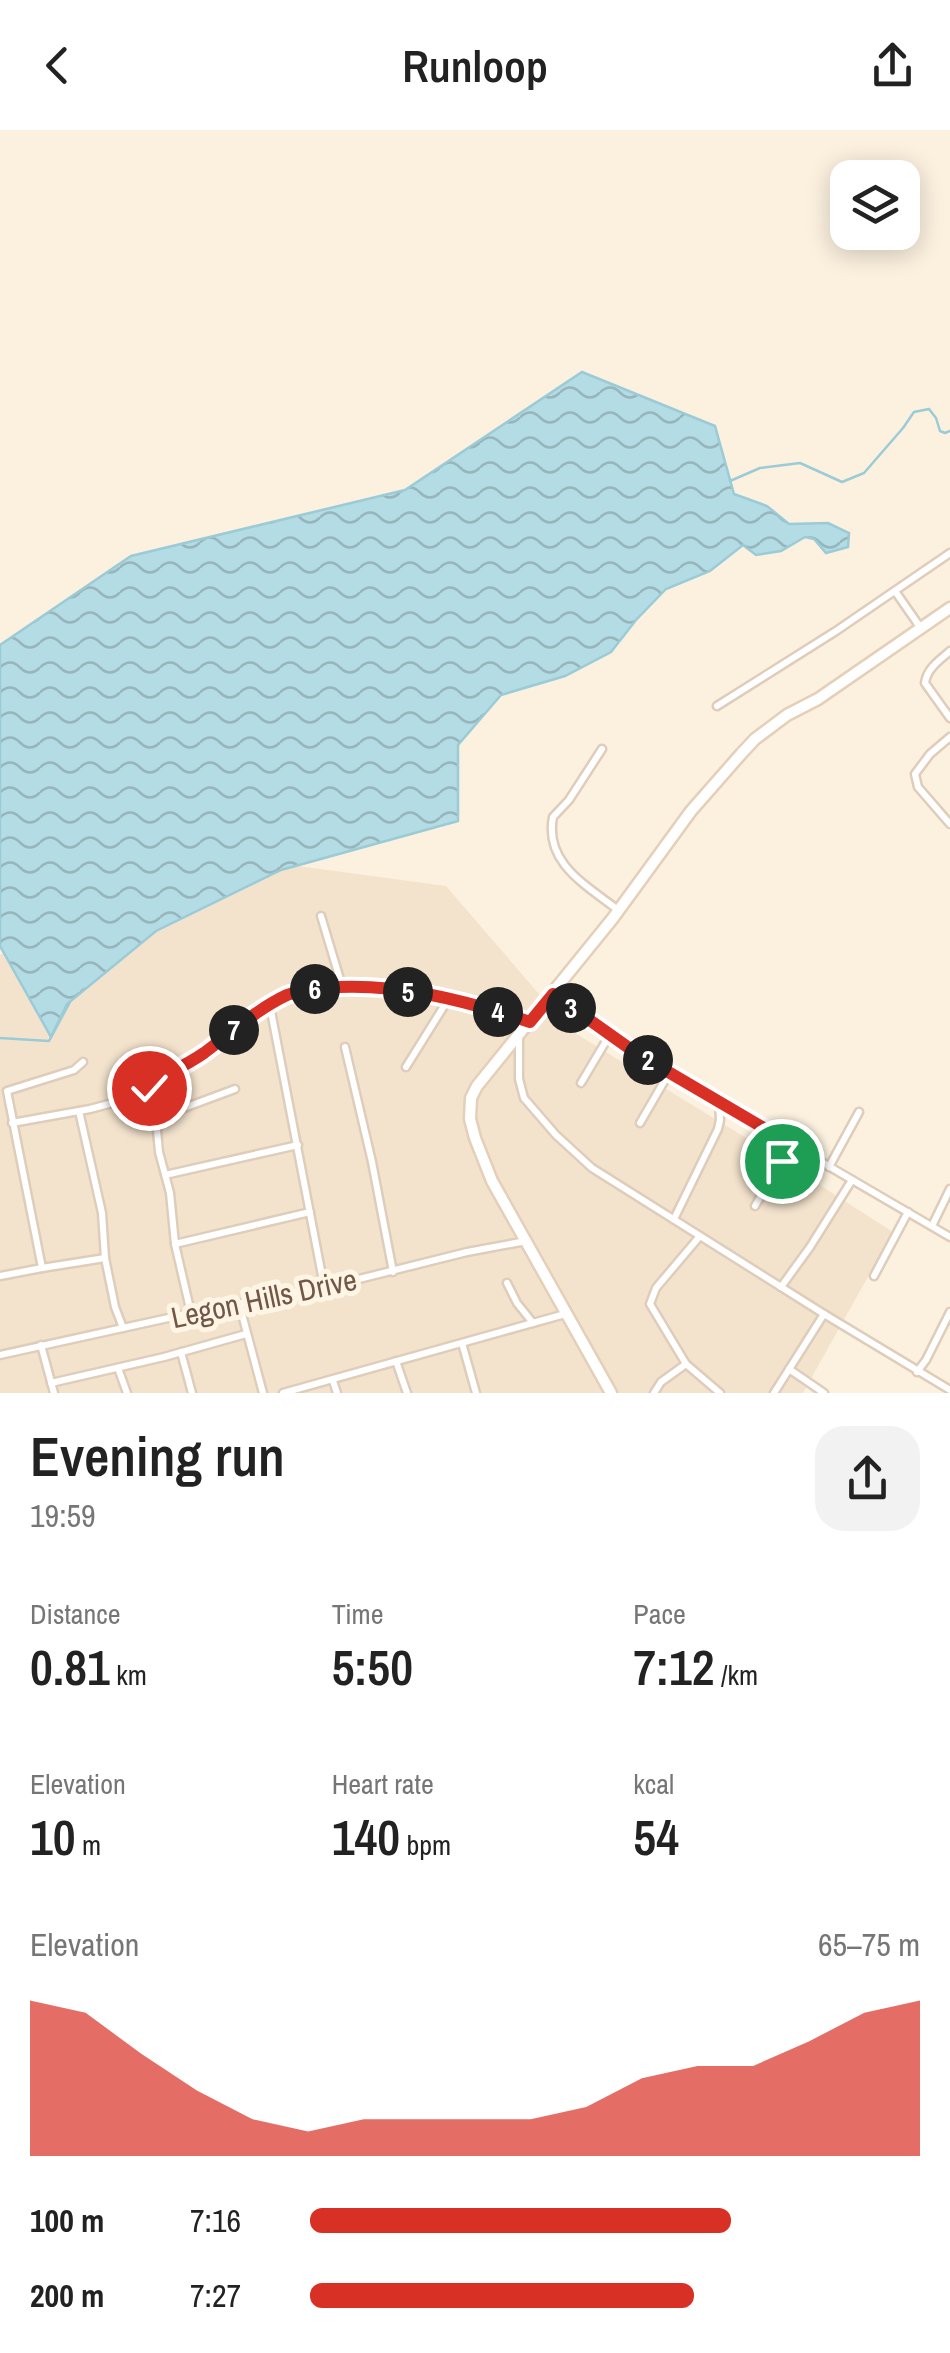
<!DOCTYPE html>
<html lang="en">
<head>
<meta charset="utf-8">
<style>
	:root { --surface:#fff; --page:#f2f2f2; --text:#222; --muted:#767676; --accent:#d93025 }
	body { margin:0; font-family:"Archivo Narrow",sans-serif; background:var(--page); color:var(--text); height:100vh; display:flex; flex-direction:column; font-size:38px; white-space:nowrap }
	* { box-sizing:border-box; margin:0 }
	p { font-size:32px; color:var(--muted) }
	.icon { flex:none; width:55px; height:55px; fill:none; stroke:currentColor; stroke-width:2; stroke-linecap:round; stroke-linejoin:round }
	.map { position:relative; height:1263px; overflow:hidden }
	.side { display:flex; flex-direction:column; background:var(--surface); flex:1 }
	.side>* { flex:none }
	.fabs { position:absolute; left:830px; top:30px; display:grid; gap:20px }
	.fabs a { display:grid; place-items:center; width:90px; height:90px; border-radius:20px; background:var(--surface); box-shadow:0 5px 25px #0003; font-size:50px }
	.pin { position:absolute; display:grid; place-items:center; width:85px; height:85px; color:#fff; margin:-42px; border:5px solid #fff; border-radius:50%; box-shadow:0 2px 10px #0007 }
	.km { position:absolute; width:50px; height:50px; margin:-25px; border-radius:50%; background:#222; color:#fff; font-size:28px; line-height:50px; text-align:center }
	.round { display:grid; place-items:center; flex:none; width:105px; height:105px; border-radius:30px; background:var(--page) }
	.summary { display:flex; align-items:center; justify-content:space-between; height:170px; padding:0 30px }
	h1 { font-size:55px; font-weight:600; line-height:75px }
	.stats { display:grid; grid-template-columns:repeat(3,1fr); gap:15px; height:170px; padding:10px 30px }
	.stats div { display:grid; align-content:center }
	.stats b { font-size:50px; font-weight:600 }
	.stats small { font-size:28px; font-weight:400 }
	.stats p { font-size:28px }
	.chart { height:280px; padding:20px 30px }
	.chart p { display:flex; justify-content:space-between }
	.chart svg { width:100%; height:180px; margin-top:10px; fill:var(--accent); opacity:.7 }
	ul { padding:0 30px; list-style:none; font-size:32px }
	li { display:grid; grid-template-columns:160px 120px 1fr; align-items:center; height:75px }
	li i { height:25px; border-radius:12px; background:var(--accent) }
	header { display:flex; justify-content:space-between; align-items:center; height:130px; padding:0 30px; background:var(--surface); font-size:45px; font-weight:600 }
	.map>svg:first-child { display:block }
	.residential { fill:#f3e3cd }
	.water { fill:url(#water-waves); stroke:#9bcbd6; stroke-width:2.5 }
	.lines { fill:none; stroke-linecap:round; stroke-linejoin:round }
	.stream { stroke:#9bcbd6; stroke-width:2.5 }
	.street-casing { stroke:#dfcdbb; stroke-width:11 }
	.secondary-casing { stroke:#e4cfb9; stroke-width:15 }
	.street { stroke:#fff; stroke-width:6 }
	.secondary { stroke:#fff; stroke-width:10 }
	.route-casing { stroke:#fff; stroke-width:20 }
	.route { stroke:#d93025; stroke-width:12 }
	.labels { text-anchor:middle; stroke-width:10; stroke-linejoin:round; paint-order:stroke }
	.street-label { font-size:30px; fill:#715747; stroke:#fff5e5 }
</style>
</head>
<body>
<header><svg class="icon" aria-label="back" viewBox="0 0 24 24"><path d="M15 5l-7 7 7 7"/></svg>Runloop<svg class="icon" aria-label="share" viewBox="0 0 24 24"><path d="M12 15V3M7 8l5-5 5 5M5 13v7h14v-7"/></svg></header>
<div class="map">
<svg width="950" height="1263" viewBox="0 0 950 1263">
	<defs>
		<pattern id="water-waves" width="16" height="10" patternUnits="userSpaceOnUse" patternTransform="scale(2.5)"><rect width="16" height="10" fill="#b4dce4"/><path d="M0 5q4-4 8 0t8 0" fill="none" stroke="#97b5bb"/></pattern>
	</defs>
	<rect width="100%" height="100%" fill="#fcf1df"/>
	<!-- residential -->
	<polygon class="residential" points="179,720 446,756 570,900 756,1014 893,1102 803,1263 0,1263 0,825"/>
	<!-- water -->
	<polygon class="water" points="582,242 715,296 734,364 767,376 789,394 828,393 849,403 848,417 826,423 814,409 805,407 781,421 756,425 743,415 710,441 666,459 636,490 611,522 565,546 501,565 458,615 458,691 281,740 156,801 67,874 51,907 0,816 0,515 131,426 405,360"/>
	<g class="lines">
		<!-- stream -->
		<g class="stream">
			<polyline points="730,351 760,338 800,333 842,352 864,343 903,298 914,282 929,279 936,288 940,301 945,303 950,301"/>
			<polyline points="0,908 49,911 70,872"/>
		</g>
		<defs>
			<g id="street">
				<polyline points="895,461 920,497"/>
				<path d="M950,521C940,530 927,538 925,553L950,588"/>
				<polyline points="717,576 836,501 950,423"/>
				<polyline points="950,607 930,624 915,644 918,657 950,694"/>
				<path d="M602,619L569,670L553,687C544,733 586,755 618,780"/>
				<polyline points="321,786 342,856"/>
				<polyline points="553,864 609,906 669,943 950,1107"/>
				<polyline points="270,876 324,1156"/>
				<polyline points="519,906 519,949 524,968 556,1005 592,1038 824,1184 950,1260"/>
				<polyline points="345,917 372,1032 393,1142"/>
				<polyline points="83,932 74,940 7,961 42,1138 105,1128"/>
				<polyline points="406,937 449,868"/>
				<polyline points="581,953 609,906"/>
				<polyline points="79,981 102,1083 105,1128 115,1177 123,1198"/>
				<polyline points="157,988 235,959"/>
				<polyline points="12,993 90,979 150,963"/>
				<polyline points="640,993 669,943"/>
				<polyline points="829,1037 859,982"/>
				<polyline points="165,1045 298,1015"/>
				<polyline points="755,1076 791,1014"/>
				<polyline points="674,1089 718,999 720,990 719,973"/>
				<polyline points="932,1096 950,1059"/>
				<polyline points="175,1114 310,1082"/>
				<polyline points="0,1146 42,1138"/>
				<polyline points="874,1146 908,1082"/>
				<polyline points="507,1153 517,1173 533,1193"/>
				<polyline points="781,1157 810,1117 852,1050"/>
				<polyline points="239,1173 263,1263"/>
				<polyline points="191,1183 175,1114 170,1063 159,1022 155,979 149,958 151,953 193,930 277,870 302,860 356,857 426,863 462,871 528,892"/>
				<polyline points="462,1213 476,1263"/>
				<polyline points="41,1215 54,1263"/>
				<polyline points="181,1222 192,1263"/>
				<polyline points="0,1225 191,1183 339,1154 467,1122 526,1111"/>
				<polyline points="396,1231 407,1263"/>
				<polyline points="686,1234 650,1174 656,1158 700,1106"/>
				<polyline points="118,1238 127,1263"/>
				<polyline points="789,1239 824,1263"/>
				<polyline points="917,1242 926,1230 950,1182"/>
				<polyline points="333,1251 337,1263"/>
				<polyline points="51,1253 164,1227 246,1204"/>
				<polyline points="283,1263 565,1184"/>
				<polyline points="654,1263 661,1252 686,1234 720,1263"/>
				<polyline points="774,1263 824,1184"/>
			</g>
			<polyline id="secondary" points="611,1263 492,1051 475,1008 470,989 471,968 477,956 613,788 691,681 741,624 755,609 787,585 818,569 950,478"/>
		</defs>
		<!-- street casing -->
		<use href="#street" class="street-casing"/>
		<!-- secondary casing -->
		<use href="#secondary" class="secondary-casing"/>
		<!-- street -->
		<use href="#street" class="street"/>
		<!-- secondary -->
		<use href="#secondary" class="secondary"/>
	</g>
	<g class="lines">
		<defs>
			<path id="route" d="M149,958L150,953C168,943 187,935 204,923C231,903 257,879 287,865C299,860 312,859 325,858C395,852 464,870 530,892L553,864L636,923L791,1014L782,1031"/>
		</defs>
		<!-- route casing -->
		<use href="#route" class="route-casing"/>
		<!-- route -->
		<use href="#route" class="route"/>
	</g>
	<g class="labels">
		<!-- street labels -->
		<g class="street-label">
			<text transform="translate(264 1169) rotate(-12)" y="10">Legon Hills Drive</text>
		</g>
	</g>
</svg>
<div class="fabs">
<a><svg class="icon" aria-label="layers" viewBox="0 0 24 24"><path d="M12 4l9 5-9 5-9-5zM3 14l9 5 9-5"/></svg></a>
</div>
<div class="pin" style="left:782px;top:1031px;background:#1e9e55"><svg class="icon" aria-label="arrive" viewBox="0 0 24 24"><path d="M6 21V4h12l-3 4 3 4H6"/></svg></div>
<div class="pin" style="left:149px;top:958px;background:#d93025"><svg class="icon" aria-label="check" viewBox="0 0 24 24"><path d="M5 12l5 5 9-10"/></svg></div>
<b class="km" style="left:648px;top:930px">2</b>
<b class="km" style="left:571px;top:878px">3</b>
<b class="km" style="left:498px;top:882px">4</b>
<b class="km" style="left:408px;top:862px">5</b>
<b class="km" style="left:315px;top:859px">6</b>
<b class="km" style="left:234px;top:900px">7</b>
</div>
<section class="side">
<div class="summary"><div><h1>Evening run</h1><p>19:59</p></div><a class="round"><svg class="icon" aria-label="share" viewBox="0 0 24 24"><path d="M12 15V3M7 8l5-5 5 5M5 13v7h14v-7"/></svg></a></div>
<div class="stats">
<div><p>Distance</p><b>0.81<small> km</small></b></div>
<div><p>Time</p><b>5:50</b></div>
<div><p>Pace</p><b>7:12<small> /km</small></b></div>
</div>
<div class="stats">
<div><p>Elevation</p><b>10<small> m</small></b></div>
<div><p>Heart rate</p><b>140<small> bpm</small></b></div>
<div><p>kcal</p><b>54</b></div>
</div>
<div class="chart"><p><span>Elevation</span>65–75 m</p>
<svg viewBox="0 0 160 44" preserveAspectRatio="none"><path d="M0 44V6L10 9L20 19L30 28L40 35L50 38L60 35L70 35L80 35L90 35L100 32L110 25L120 22L130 22L140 16L150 9L160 6V44z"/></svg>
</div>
<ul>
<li><b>100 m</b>7:16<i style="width:69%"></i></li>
<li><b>200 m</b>7:27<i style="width:63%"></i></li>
</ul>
</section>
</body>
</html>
